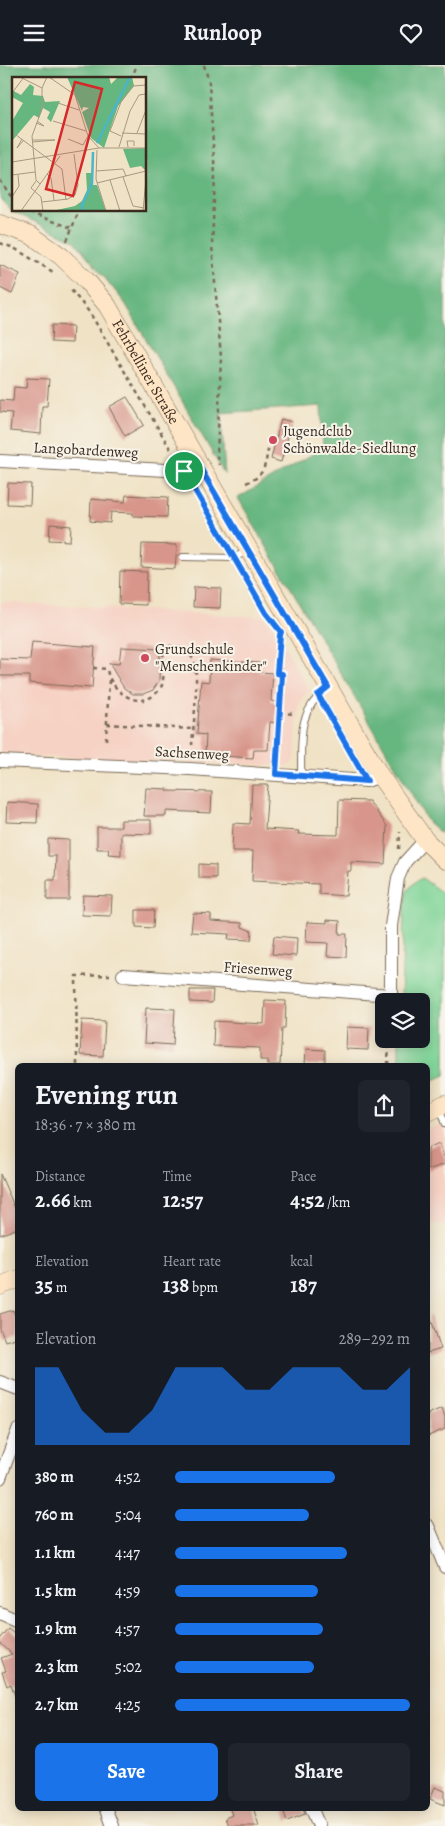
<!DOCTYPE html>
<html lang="en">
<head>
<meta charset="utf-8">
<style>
	:root { --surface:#171b24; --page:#20242c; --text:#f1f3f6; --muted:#9ea1a6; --accent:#1a73e8 }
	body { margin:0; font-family:Alegreya,serif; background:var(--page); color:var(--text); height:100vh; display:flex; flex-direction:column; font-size:19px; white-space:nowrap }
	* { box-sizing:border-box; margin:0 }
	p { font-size:16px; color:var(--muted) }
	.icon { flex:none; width:28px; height:28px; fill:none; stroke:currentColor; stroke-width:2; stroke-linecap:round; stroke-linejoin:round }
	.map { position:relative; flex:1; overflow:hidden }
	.side { position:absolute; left:15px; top:998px; width:415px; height:748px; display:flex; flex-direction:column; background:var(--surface); border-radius:8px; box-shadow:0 2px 12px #0003 }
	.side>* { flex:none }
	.controls { position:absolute; left:375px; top:928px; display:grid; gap:10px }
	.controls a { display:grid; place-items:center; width:55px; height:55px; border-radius:8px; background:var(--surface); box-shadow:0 2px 12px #0003; font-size:25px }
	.pin { position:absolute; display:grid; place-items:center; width:42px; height:42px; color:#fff; margin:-21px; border:2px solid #fff; border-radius:50%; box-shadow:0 1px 5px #0007 }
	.round { display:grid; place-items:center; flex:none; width:52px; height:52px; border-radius:8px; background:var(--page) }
	.summary { display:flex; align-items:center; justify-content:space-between; height:85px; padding:0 20px }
	h1 { font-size:28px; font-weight:700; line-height:38px }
	.figures { display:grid; grid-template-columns:repeat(3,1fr); gap:8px; height:85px; padding:5px 20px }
	.figures div { display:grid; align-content:center }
	.figures b { font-size:21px; font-weight:700 }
	.figures small { font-size:14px; font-weight:400 }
	.figures p { font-size:14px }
	.chart { height:140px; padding:10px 20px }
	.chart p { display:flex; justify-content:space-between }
	.chart svg { width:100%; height:90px; margin-top:5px; fill:var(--accent); opacity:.7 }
	.primary-button { display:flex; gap:10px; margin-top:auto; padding:10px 20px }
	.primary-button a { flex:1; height:58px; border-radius:8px; background:var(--accent); color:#fff; font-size:20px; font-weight:700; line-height:58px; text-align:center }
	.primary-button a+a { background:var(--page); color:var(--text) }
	ul { padding:0 20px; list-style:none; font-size:16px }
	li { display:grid; grid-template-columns:80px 60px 1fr; align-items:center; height:38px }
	li i { height:12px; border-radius:6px; background:var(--accent) }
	header { display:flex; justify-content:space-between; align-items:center; height:65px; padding:0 20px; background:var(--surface); font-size:22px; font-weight:700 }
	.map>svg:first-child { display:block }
	.built { fill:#f6d2c4 }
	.green { fill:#7ed497; stroke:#5c7f5a }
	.forest { fill:#66b680; stroke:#50704f; fill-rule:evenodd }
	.building { fill:#d8968b }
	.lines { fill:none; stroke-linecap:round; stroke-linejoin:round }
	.lane-casing { stroke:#7a6a58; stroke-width:8 }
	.street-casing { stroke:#7a6a58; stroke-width:14 }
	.secondary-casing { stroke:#7a6a58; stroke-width:19 }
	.path { stroke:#7a6a58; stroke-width:2.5; stroke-dasharray:4 4; stroke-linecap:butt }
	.lane { stroke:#fff; stroke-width:6 }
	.street { stroke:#fff; stroke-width:12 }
	.secondary { stroke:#fde5c5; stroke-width:18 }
	.route-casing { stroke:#fff; stroke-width:10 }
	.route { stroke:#1a73e8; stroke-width:6 }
	.poi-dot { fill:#d1495b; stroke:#f7f3e8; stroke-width:2 }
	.labels { text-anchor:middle; stroke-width:4; stroke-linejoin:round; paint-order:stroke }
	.street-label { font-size:15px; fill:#3b2a1e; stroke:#f7f3e8 }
	.poi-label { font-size:15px; fill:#3b2a1e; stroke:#f7f3e8; text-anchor:start }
	.inset-river { fill:none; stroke:#4bb5c9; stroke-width:2.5 }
	.inset-road { fill:none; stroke:#a89882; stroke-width:1 }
	.view { fill:#d62828; fill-opacity:0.15; stroke:#d62828; stroke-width:2.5 }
	.inset-edge { fill:none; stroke:#3b2a1e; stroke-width:2.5 }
</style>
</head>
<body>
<header><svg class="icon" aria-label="menu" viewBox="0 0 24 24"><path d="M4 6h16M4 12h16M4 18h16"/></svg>Runloop<svg class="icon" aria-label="heart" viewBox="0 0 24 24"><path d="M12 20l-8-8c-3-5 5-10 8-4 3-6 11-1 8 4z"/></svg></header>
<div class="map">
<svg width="445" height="1761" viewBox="0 0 445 1761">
	<rect width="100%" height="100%" fill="#f7f3e8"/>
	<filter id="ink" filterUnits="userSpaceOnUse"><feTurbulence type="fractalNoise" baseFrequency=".02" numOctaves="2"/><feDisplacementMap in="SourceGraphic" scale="10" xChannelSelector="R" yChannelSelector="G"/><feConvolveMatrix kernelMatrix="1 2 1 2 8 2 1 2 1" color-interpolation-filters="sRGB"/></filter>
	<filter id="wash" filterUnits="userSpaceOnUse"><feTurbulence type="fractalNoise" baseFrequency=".0096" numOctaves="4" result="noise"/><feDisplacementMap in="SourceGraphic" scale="20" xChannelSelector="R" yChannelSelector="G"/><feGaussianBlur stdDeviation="1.12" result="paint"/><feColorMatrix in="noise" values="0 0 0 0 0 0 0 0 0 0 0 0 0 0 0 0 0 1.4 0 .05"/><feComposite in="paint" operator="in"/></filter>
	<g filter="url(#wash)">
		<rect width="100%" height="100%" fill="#f0e2c5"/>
		<!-- built -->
		<g class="built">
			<polygon points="0,537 264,552 273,562 309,624 298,641 295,694 290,701 0,690"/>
			<polygon points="445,1058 445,1160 428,1158 428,1065"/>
		</g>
		<!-- green -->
		<polygon class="green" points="422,813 445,830 445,1010 428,1017 428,1000 399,1000 399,974 421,974 421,936 401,936 404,844 407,826 415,817"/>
		<!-- forest -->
		<path class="forest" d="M0,0H445V772L428,757L238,433L323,383L321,341L221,348L225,410L125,238L75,176L10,145L0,132ZM14,14H145V145H14Z"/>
		<g id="blocks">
			<!-- building -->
			<g class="building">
				<polygon points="0,200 20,209 12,229 0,223"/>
				<polygon points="52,260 73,261 72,278 51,277"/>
				<polygon points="27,313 49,314 47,341 42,341 41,369 10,366 12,348 0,347 0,335 13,336 14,322 26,323"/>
				<polygon points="127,332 144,360 125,371 109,342"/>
				<polygon points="281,354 292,357 281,397 271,394"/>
				<polygon points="8,418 31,419 30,440 7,439"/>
				<polygon points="126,430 168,432 167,452 133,451 133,448 111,447 110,458 90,456 91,434 125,437"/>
				<polygon points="50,459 71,461 70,476 49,475"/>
				<polygon points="142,479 177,480 175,504 141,502"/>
				<polygon points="120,506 147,507 146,540 119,539"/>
				<polygon points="194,522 221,523 220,543 193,542"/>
				<polygon points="32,577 95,582 92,623 29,618 29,611 0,611 0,594 30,595"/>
				<polygon points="121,582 160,584 159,616 153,625 143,629 133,629 124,623 109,598 119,599"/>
				<polygon points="210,595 259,598 258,607 273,608 271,636 277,637 276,658 270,657 268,685 254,685 253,693 205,690 206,670 197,669 201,616 209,617"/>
				<polygon points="252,720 268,720 265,764 299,766 298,769 338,770 339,735 369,736 387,761 385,799 351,797 351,806 348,806 346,831 319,829 319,819 252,816 253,786 232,786 233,758 250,759"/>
				<polygon points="146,723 167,724 167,726 212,727 211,748 166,746 166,751 144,751"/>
				<polygon points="7,737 38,739 37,758 6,757"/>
				<polygon points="121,755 151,755 151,769 121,768 121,790 108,789 109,784 97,784 97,762 121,762"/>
				<polygon points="48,774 69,775 69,835 47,835 47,815 55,815 56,791 48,791"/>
				<polygon points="199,799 216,800 216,813 199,813"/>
				<polygon points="83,830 112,831 111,851 82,850"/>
				<polygon points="136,845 154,845 153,863 136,862"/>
				<polygon points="193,848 211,849 211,856 242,858 242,862 252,866 251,875 228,874 229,869 191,867"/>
				<polygon points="327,855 340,856 339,869 347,869 346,892 327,891 328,878 306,877 307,857 327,858"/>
				<polygon points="274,871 297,873 296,891 272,889"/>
				<polygon points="190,925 213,925 212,938 190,937"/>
				<polygon points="265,935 286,936 285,963 282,963 280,1000 268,1000 268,995 260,995 260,983 213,981 214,956 264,959"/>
				<polygon points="146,943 175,944 173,980 144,978"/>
				<polygon points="82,955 105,956 103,991 80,990"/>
				<polygon points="347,962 369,963 368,985 346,984"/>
				<polygon points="306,984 325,985 325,1000 305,1000"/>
				<polygon points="439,1078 445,1094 445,1099 428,1105 428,1083"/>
				<polygon points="0,1109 18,1150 18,1163 0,1170"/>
				<polygon points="13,1245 18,1258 18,1272 5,1276 0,1264 0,1249"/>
				<polygon points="428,1251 430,1251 441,1284 428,1288"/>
				<polygon points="442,1343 445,1352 445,1364 428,1371 428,1349"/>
				<polygon points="8,1563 18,1571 16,1634 11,1619 7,1621 2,1607 6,1606 1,1593 12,1589 0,1578 0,1573"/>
				<polygon points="435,1722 445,1726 445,1740 430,1734"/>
				<polygon points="229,1742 253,1742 259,1761 228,1761 225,1753 232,1750"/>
				<polygon points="282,1742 303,1742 305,1749 287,1756"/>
			</g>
		</g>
	</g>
	<g filter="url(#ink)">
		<use href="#blocks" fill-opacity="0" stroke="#7a6a58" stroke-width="1"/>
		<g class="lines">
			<defs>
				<g id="lane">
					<polyline points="183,492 234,493 247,486"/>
					<path d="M301,710C302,674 296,648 327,623"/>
					<polyline points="439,1043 445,1059"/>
				</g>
				<g id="street">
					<polyline points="0,396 184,406 199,401"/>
					<polyline points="0,696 190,704 367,716 380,711"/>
					<polyline points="123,910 391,930 391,861 398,813 405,797 425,775"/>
					<polyline points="0,1317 18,1324"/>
					<polyline points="0,1413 18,1365"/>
					<polyline points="428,1461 445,1502"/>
					<polyline points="0,1548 18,1556"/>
					<polyline points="105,1742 112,1761"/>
					<polyline points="311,1742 319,1761"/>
				</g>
				<g id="secondary">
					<path id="s1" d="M0,159L31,170L61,191L85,214L107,240L380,711L425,775L445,795"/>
					<polyline points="428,1047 445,1039"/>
					<polyline points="0,1221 18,1214"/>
				</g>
			</defs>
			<!-- lane casing -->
			<use href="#lane" class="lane-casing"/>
			<!-- street casing -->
			<use href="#street" class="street-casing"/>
			<!-- secondary casing -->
			<use href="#secondary" class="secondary-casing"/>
			<!-- path -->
			<g class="path">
				<polyline points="204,0 209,17 215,111 212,180 221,293 217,391 219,400"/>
				<polyline points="131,14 137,0"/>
				<polyline points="0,115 14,136"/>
				<polyline points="22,145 72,163"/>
				<polyline points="67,176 79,145"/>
				<polyline points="0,178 14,183 53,207"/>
				<polyline points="71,225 90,248 171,385"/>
				<path d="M246,418C266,411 265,399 269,380"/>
				<polyline points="259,537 267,550"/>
				<path d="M93,603L107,604C109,624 137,646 155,629C158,627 161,623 162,620C165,609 163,593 163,581C176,581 186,582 193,594C200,606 193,664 192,680"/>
				<polyline points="280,648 296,649"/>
				<polyline points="107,659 193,664"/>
				<polyline points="106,675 109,615"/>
				<polyline points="277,698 282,609 277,608 280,571"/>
				<polyline points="399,784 400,767"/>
				<polyline points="77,1000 76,911 110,910"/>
				<polyline points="388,1000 389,974"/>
			</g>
			<!-- lane -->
			<use href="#lane" class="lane"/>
			<!-- street -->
			<use href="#street" class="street"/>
			<!-- secondary -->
			<use href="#secondary" class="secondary"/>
		</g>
	</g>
	<g class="lines" filter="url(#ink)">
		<defs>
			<polygon id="route" points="199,401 328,622 318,630 367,716 276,709 282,609 277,608 280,570 281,567 266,548 184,406"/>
		</defs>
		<!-- route casing -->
		<use href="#route" class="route-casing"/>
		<!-- route -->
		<use href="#route" class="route"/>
	</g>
	<!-- markers -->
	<g class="poi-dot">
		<circle cx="273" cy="375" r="5"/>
		<circle cx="145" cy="593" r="5"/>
	</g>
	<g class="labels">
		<!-- street labels -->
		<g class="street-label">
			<text dy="5" stroke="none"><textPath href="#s1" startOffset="214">Fehrbelliner Straße</textPath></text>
			<text transform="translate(86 385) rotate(3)" y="5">Langobardenweg</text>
			<text transform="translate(192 688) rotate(3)" y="5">Sachsenweg</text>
			<text transform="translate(258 904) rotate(4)" y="5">Friesenweg</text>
		</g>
		<!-- poi labels -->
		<g class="poi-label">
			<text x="283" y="371">Jugendclub<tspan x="283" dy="17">Schönwalde-Siedlung</tspan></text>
			<text x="155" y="589">Grundschule<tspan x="155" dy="17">"Menschenkinder"</tspan></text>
		</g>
	</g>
	<!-- overview -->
	<g transform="translate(12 12)">
		<rect width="134" height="134" fill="#f0e2c5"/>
		<path d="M55,0H97L99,7L106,0H120L122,9L106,29L92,71L79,61L70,35L77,31L71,30L70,34ZM18,7L22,10L21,18L31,19L33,25L48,24L39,45L35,41L38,35L31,31L27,41L22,38L0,64V44L11,26L0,20V13L9,18ZM134,71V94L129,89L118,91L111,72ZM74,96H80V108H85L94,134H40L63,129L70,124L75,113Z" fill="#66b680"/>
		<path class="inset-river" d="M85,66L118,0M71,134L70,128L80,107L81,75"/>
		<path class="inset-road" d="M8,0L30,11M37,0L63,18L76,59L87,71H134M0,16L12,0M46,26L67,33M41,44L74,54M24,46L32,49L25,44M0,55L50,92L54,123M110,56L134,57M125,56L134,33M109,59L98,54L109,25L121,9L134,8M10,62L5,71L12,63M56,62L71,68L76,59M20,65L43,63H20M107,70L118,34L127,18L134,17M116,70L115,64H122V69M85,73L84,102L94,134M0,85L87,71M84,94L111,92L114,99M35,97L39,101L42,123M0,98L23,95M111,100L121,129L132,131M98,103L108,134M24,104L19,111L29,120L31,134M85,106L134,94M28,107L24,103L20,59L30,32V11L35,0M0,120L7,109L6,98M30,125L56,122L63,118L66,108L62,77M9,134L48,79M131,134L134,102"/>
		<path class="view" d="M63,5L90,12L61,119L34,112Z"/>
		<rect width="134" height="134" class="inset-edge"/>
	</g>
</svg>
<div class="controls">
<a><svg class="icon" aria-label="layers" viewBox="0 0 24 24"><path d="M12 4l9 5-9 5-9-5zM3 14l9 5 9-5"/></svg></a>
</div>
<div class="pin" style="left:184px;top:406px;background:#1e9e55"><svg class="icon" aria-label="arrive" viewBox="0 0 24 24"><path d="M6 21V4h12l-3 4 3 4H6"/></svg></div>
<section class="side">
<div class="summary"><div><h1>Evening run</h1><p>18:36 · 7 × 380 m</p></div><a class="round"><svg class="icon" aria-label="share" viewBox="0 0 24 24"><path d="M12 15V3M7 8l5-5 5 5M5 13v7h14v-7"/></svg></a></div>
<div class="figures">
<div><p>Distance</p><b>2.66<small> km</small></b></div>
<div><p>Time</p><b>12:57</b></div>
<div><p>Pace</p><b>4:52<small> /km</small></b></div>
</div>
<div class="figures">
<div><p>Elevation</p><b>35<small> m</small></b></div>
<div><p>Heart rate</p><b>138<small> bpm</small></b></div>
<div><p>kcal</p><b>187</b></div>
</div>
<div class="chart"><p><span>Elevation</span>289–292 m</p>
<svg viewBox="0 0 160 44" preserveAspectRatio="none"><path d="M0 44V6L10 6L20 27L30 38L40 38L50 27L60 6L70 6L80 6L90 17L100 17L110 6L120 6L130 6L140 17L150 17L160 6V44z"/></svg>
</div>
<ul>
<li><b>380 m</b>4:52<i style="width:68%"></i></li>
<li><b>760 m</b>5:04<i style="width:57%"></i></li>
<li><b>1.1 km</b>4:47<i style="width:73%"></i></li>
<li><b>1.5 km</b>4:59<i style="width:61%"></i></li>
<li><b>1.9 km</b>4:57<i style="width:63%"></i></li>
<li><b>2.3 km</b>5:02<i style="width:59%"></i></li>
<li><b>2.7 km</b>4:25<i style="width:100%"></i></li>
</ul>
<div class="primary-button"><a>Save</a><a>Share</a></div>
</section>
</div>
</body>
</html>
